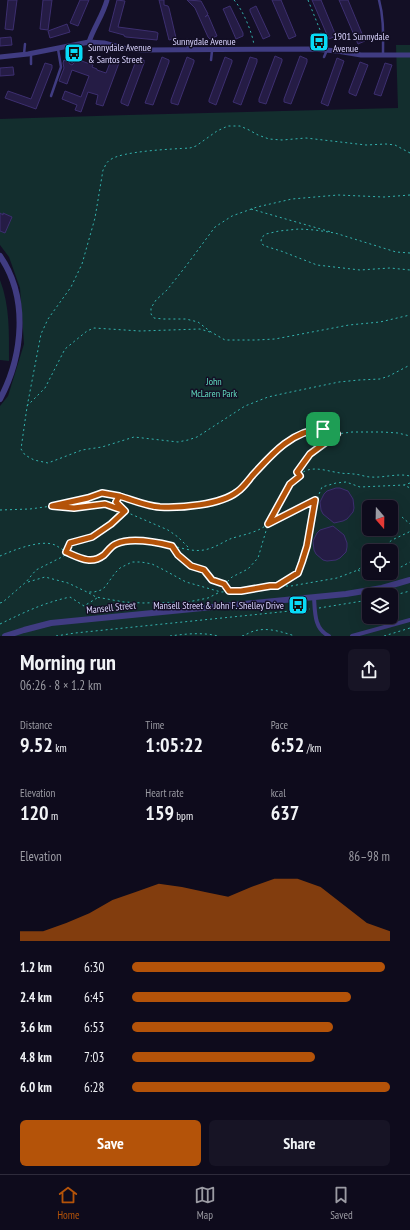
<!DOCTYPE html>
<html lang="en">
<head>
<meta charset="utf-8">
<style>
	:root { --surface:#0e0b1c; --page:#171425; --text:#f1f3f6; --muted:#9b9ba3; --line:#2e2b3b; --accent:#b45309 }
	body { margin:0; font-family:"PT Sans Narrow",sans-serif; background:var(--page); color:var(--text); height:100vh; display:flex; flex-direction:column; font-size:15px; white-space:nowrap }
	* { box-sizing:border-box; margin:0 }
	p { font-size:13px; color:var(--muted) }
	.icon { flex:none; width:22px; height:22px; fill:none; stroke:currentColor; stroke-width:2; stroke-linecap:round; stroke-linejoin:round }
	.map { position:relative; height:636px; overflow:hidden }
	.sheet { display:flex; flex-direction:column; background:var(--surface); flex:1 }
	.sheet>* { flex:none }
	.needle { width:26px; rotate:160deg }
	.controls { position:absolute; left:362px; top:500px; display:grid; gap:8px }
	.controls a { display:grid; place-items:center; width:36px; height:36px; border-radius:6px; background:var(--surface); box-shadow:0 4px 16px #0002,0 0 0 1px var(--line); font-size:20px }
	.pin { position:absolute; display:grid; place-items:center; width:34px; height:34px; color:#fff; margin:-17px; border-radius:8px; box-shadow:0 2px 6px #0006 }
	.round { display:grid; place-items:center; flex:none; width:42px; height:42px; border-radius:6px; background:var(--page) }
	.summary { display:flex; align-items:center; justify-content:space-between; height:68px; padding:0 20px }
	h1 { font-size:22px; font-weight:600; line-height:30px }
	.stats { display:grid; grid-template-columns:repeat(3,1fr); gap:6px; height:68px; padding:4px 20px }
	.stats div { display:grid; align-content:center }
	.stats b { font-size:20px; font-weight:600 }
	.stats small { font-size:11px; font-weight:400 }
	.stats p { font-size:11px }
	.chart { height:112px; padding:8px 20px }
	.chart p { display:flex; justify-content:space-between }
	.chart svg { width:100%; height:72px; margin-top:4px; fill:var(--accent); opacity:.7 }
	.action { display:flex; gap:8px; margin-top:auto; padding:8px 20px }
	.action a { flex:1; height:46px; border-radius:6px; background:var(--accent); color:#fff; font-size:16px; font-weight:600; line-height:46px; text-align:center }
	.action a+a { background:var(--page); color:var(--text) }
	ul { padding:0 20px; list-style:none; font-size:13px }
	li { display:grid; grid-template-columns:64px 48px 1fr; align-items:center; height:30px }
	li i { height:10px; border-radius:5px; background:var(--accent) }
	.menu { display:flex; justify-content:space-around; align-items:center; height:56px; border-top:1px solid var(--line); background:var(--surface); font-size:11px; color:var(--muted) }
	.menu a { display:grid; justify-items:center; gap:2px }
	.menu .on { color:var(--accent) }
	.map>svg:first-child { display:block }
	.green { fill:#132e2e; fill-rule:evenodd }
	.building { fill:#251c45; stroke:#3d2f70 }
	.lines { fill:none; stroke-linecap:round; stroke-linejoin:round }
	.path { stroke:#33b3ae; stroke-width:1; stroke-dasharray:2 3; stroke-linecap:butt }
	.service { stroke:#403c82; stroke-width:2.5 }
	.pedestrian { stroke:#403c82; stroke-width:4 }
	.minor { stroke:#403c82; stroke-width:5 }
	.tertiary { stroke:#403c82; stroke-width:6 }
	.route-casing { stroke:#fff; stroke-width:8 }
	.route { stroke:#b45309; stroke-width:5 }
	.labels { text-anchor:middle; stroke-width:3; stroke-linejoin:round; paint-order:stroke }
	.poi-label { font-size:10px; fill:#dad4fe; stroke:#130f25; text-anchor:start }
	.street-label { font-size:10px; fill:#dad4fe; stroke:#130f25 }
	.park-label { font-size:10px; fill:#62dcc0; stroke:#130f25 }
</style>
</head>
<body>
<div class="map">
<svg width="410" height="636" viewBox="0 0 410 636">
	<rect width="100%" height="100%" fill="#130f25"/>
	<!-- green -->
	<g class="green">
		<path d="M396,45H410V636H0V406L8,396L24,344L20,288L9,257L0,245V119L128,115L398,108ZM369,507H391V529H369ZM369,551H391V573H369ZM369,595H391V617H369Z"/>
		<path d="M0,280C10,306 9,333 9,361L0,360Z"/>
	</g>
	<!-- building -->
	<g class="building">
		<polygon points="8,0 17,0 13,30 5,29"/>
		<polygon points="43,0 52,0 48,30 40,29"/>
		<polygon points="80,0 89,0 78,26 70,23"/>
		<polygon points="117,0 125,1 118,27 156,32 158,33 157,40 126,37 124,36 124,35 109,31"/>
		<polygon points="159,0 164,0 164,5 168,6 169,8 176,38 169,40"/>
		<polygon points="187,0 201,1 208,14 205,17 208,15 217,36 210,39 208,37 195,8"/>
		<polygon points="272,0 281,0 296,36 289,39 288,37"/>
		<polygon points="312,0 321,0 336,36 329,39 328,37"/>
		<polygon points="339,0 348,0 365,41 358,44 357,42"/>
		<polygon points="230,6 243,33 243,36 236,39 224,11 223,9"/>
		<polygon points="256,6 269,34 270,36 263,39 250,11 250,9"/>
		<polygon points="67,24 70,32 50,38 48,31"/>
		<polygon points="11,37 12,45 0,46 0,38"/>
		<polygon points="275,56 282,59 282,61 266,104 259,102 259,99"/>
		<polygon points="300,56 307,59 307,62 291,104 284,102 284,99"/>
		<polygon points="162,57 169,60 169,62 153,105 145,103"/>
		<polygon points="187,57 194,60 194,62 178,105 171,103 171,100"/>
		<polygon points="225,57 232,60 232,62 216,105 209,102 209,100"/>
		<polygon points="250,57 257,59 257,62 241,105 233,102 234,100"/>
		<polygon points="112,58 119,61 119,63 103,106 96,104 98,95 88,92 81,112 75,110 77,105 62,99 65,91 81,97 89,76 72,70 67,84 59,81 64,68 63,63 64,60 69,62 70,64 72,65 74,63 76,59 93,65 92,67 97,69 97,70 106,73"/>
		<polygon points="137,58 144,60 144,63 128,106 121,103 121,101"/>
		<polygon points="337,58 344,61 328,106 321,103"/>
		<polygon points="360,62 368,65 356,96 349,93 349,91"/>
		<polygon points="45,63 52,65 52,68 36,109 5,98 8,91 31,99"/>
		<polygon points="385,63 392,65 381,96 374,94"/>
		<polygon points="13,67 14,75 0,76 0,68"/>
		<polygon points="0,213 3,215 3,213 12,217 5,233 0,231"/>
		<polygon points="336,488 340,488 348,491 353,499 354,508 353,512 347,519 343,521 334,523 323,514 321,510 320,502 324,494 327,491"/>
		<polygon points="333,526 344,535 347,543 347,547 346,552 340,558 336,560 327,561 323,560 316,554 314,550 313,541 317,533 320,530"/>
	</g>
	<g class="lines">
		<!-- path -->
		<g class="path">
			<path d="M234,0C243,10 252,32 254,45"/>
			<polyline points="308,0 326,45"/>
			<path d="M410,153L395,145L386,144L366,145L306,138L282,140L269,139L258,135L249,130L240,126H228L217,131L196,146L190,148C173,149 121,151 110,160C106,162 105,167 103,170L95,218L82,264L71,287L48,319L41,334L27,407L21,449L25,455L34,460L48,463L82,450L102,447L134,437L178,442L188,440L197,437L245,406L268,397L286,393L339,382L359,380L380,379L389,376L410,365"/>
			<polyline points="410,195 384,197 338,195 292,199 257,207 232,216 215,227 186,266 167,290 156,300 151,308 151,314 154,318 163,319 186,319 198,322 211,332 225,340 256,340 275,339 349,325 380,322 410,315"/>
			<polyline points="251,209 331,232"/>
			<polyline points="410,253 396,252 335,233 315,230 299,229 279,231 266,234 262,237 261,241 263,245 268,247 281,251 317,265 360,270 390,268 410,270"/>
			<polyline points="27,406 45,388 65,349 87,331 94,328 140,331 200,329 210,332"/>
			<polyline points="300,476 297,472 310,454 337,435"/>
			<polyline points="410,483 404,485 410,488"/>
			<polyline points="52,506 74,508 105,504 123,511"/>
			<polyline points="0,510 30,509 52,506 88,498 102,493 119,496"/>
			<polyline points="126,512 168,530 178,537 190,549"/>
			<polyline points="402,517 410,524"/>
			<polyline points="172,546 178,555 191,566 204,570 212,580 224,585 229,591"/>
			<polyline points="378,551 392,540 409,532 410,531"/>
			<path d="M0,556C14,550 41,539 55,545C66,551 78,561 91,561C102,560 107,548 116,544C121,542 128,541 134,541C141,540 150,541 158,542C174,545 192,554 208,549C216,547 223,542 230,539C241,535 262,532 269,522C281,506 286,481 305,471C316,466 330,472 341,473C345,474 349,473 353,474C359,474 365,477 371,477C384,478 397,473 410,476"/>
			<polyline points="391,569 401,567 410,562"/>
			<polyline points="358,570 367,575 374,573"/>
			<polyline points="28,582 45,577 68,583 87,592 94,592 101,590 105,587 115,573 120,568 132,562 141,562 152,564 164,570 186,582 221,592 241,591 270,586 291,586 337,578 358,570 369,560"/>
			<polyline points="224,585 232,577 248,569 258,558 268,524 314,501"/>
			<polyline points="279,585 297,573 302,562 307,546 315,500 317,499 322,487 336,483 346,482 360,487 404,485"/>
			<polyline points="89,593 96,597 124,602 143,603 188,602 208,598 220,592"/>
			<polyline points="391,596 410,591"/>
			<path d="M0,603L3,602L26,582L36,570L64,556L70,543L92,537L111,524L125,511L116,502L119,496C132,500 145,505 158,507C164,508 171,507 177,506C199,505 224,504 241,488L275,451L297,436L316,429H323L337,434L352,432H382L398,433L410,436"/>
			<polyline points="319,608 369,600"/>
			<path d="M0,624C25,612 43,603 70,597L84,606L97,598"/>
			<polyline points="56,636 75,633 310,609"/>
			<path d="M170,636C185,634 202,632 218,636"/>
			<path d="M242,636C246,635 250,632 254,631C268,627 282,632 295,636"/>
			<polyline points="384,636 410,628"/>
		</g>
		<!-- service -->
		<g class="service">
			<path d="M379,0C384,18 383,36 383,55"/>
			<polyline points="312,36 313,49"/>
			<polyline points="187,40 188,50"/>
			<polyline points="24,54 25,44"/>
			<polyline points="324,57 327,50"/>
			<polyline points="211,60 212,51"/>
			<polyline points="72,62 75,54 76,45"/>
			<polyline points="31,64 31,54"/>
			<polyline points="51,96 61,67 58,49"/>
		</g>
		<!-- pedestrian -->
		<g class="pedestrian">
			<path d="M314,597C315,612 314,629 329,636"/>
			<polyline points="352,636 410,620"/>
		</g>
		<!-- minor -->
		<g class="minor">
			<path d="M89,42C94,27 103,15 107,0"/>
			<polyline points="0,57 28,54 89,42 104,43 127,49 143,50 313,49 337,51 361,55 410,55"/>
		</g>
		<!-- tertiary -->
		<g class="tertiary">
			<path d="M0,256C29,298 23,356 0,399"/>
			<polyline points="5,636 24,630 51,623 346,594 382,588 410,580"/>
		</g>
	</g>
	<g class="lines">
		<defs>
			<path id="route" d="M323,429C292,430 271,455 252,476C247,482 243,488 237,492C220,505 181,508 160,507C146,506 133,500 119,496L116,502L125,511L105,504L74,508L52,506L88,498L102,493L119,496L116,502L125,511L111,524L92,537L70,543L66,552C80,558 91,565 104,555C108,551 111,546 116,544C131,537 156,542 172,546L178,555L191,566L204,570L212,580L224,584L229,591H241L270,586H277L298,573L302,562L307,546L315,500L268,524L290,484L300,476L297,472L310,454L337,434L323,429"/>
		</defs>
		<!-- route casing -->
		<use href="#route" class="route-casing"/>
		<!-- route -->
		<use href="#route" class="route"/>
	</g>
	<!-- icons -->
	<defs>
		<symbol id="bus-square" viewBox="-11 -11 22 22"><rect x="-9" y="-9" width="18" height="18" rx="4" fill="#08daf6" stroke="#130f25"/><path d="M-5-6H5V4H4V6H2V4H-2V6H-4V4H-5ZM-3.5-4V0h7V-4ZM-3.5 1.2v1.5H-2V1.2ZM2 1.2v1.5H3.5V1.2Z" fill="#111"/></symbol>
	</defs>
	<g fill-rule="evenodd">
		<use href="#bus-square" x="308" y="31" width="22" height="22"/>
		<use href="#bus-square" x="63" y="42" width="22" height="22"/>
		<use href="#bus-square" x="287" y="594" width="22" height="22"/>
	</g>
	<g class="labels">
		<!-- poi labels -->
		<g class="poi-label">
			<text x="333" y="40">1901 Sunnydale<tspan x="333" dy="12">Avenue</tspan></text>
			<text x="88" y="51">Sunnydale Avenue<tspan x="88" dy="12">&amp; Santos Street</tspan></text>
			<text x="284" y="609" text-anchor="end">Mansell Street &amp; John F. Shelley Drive</text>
		</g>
		<!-- street labels -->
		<g class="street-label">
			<text x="204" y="45">Sunnydale Avenue</text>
			<text transform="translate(111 607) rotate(-6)" y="4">Mansell Street</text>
		</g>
		<!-- park labels -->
		<g class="park-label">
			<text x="214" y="385">John<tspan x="214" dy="12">McLaren Park</tspan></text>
		</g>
	</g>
</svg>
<div class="controls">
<a><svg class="needle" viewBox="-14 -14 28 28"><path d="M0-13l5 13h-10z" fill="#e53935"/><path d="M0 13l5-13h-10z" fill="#9b9ba3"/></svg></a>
<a><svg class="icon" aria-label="locate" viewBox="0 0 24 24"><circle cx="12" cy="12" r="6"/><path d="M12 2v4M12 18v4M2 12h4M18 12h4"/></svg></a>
<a><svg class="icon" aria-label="layers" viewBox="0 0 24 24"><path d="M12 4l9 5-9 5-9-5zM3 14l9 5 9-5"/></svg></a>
</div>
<div class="pin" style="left:323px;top:429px;background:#1e9e55"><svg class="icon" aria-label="arrive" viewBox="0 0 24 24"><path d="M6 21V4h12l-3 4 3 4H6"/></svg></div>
</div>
<section class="sheet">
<div class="summary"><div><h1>Morning run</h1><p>06:26 · 8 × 1.2 km</p></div><a class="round"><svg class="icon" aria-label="share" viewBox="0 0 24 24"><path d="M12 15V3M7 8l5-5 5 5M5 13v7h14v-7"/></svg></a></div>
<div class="stats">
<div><p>Distance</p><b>9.52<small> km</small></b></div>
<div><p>Time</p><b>1:05:22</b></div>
<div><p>Pace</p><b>6:52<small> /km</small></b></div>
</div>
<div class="stats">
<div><p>Elevation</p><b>120<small> m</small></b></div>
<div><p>Heart rate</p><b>159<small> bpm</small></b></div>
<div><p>kcal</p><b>637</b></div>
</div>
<div class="chart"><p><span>Elevation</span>86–98 m</p>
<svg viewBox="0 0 160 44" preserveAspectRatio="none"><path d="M0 44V38L10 38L20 33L30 27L40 19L50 14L60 9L70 11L80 14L90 17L100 11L110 6L120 6L130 11L140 22L150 33L160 38V44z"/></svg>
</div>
<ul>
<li><b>1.2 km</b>6:30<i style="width:98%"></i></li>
<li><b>2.4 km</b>6:45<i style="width:85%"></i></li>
<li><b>3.6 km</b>6:53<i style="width:78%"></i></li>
<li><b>4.8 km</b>7:03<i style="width:71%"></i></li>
<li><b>6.0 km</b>6:28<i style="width:100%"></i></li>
</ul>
<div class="action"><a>Save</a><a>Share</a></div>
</section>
<nav class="menu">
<a class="on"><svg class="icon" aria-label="home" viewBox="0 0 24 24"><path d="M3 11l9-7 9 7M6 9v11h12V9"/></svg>Home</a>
<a><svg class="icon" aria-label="map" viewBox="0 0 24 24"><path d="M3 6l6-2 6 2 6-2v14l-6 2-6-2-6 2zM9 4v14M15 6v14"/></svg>Map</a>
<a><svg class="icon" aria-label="saved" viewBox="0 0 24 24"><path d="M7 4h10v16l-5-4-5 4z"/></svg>Saved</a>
</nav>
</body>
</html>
